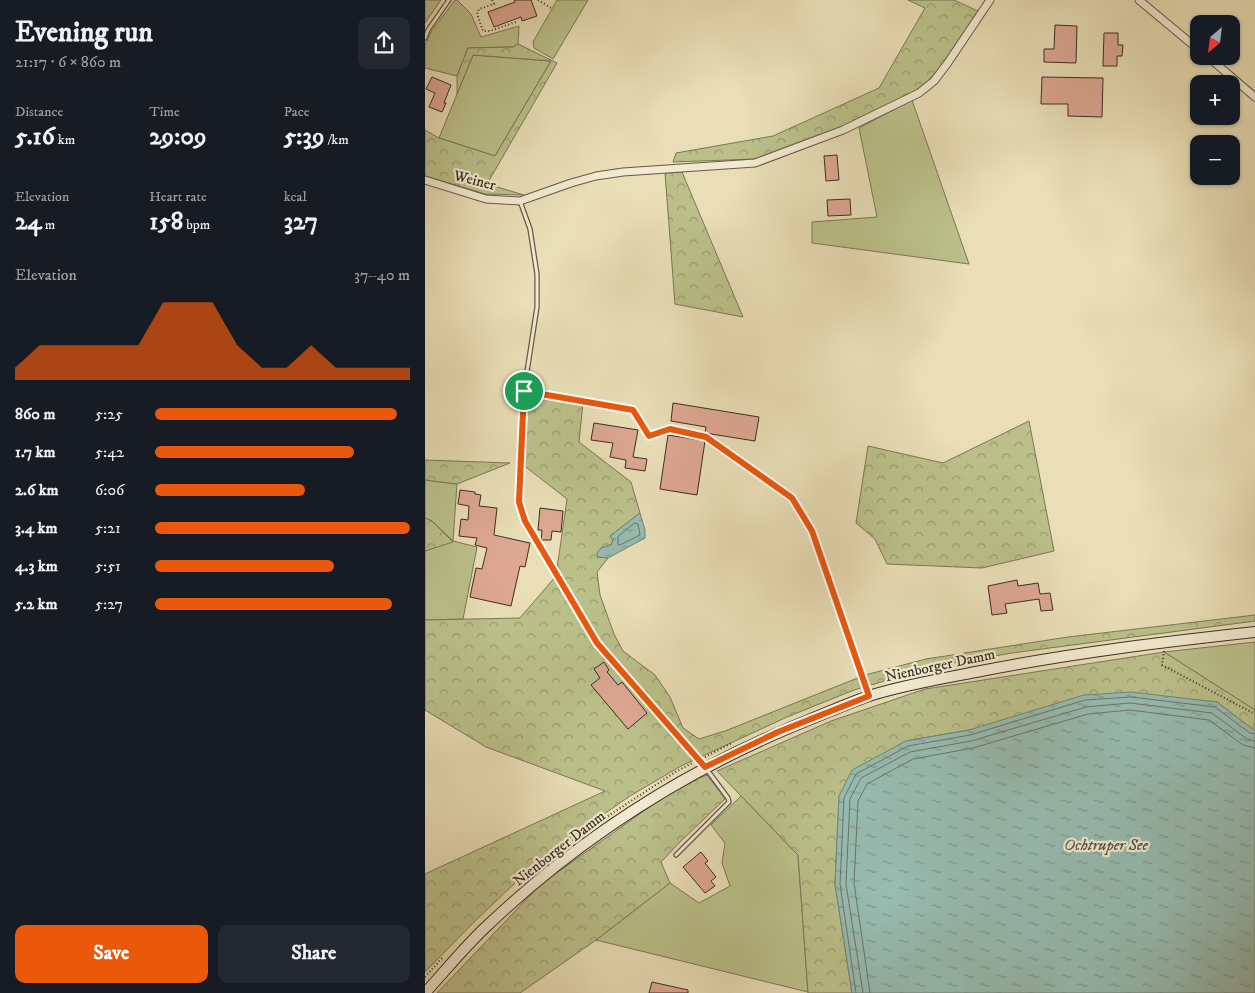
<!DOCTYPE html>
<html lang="en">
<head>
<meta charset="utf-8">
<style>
	:root { --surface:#171b24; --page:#242831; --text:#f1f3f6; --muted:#9ea1a6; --accent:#ea580c }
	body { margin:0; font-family:"IM FELL DW Pica",serif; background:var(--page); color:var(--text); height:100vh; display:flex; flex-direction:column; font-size:19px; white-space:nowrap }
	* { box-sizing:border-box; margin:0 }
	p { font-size:16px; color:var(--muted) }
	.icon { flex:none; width:28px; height:28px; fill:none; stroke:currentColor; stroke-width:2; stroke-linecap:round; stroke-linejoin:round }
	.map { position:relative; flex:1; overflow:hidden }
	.panel { display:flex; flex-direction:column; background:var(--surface); width:425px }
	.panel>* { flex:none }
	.needle { width:32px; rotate:208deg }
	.tools { position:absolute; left:765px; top:15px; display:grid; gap:10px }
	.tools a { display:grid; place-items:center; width:50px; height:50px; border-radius:10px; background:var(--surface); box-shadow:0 1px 4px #0004; font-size:25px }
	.pin { position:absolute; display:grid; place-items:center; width:42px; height:42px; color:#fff; margin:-21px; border:2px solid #fff; border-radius:50%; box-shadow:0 1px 5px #0007 }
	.round { display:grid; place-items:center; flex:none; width:52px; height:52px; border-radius:10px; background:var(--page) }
	.head { display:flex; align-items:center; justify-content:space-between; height:85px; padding:0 15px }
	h1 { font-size:28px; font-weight:800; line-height:38px }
	.metrics { display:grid; grid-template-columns:repeat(3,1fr); gap:8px; height:85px; padding:5px 15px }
	.metrics div { display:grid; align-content:center }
	.metrics b { font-size:25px; font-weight:800 }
	.metrics small { font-size:14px; font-weight:400 }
	.metrics p { font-size:14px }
	.chart { height:140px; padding:10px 15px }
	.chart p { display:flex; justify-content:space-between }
	.chart svg { width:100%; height:90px; margin-top:5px; fill:var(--accent); opacity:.7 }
	.cta { display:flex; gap:10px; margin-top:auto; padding:10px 15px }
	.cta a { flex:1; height:58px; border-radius:10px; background:var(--accent); color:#fff; font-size:20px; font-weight:800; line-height:58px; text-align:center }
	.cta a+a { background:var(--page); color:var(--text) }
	ul { padding:0 15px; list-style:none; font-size:16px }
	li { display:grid; grid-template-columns:80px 60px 1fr; align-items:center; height:38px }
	li i { height:12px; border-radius:6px; background:var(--accent) }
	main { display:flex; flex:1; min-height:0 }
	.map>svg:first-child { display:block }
	.green { fill:#bbc08a; stroke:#7c7658 }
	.forest { fill:url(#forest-crowns); stroke:#7c7658 }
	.water { fill:url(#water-ripples); stroke:#738379 }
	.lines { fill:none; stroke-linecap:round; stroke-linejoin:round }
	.shore { stroke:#6a746b; stroke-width:1 }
	.building { fill:#dda792; stroke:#3c2d25 }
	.service-casing { stroke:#675949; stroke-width:5.5 }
	.minor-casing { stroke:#675949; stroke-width:9 }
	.secondary-casing { stroke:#3c2d25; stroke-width:12 }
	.path { stroke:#3c2d25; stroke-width:2; stroke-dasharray:1 2.5; stroke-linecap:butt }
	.service { stroke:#f1ead0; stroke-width:3 }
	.minor { stroke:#f1ead0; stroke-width:7 }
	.secondary { stroke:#f1ead0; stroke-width:10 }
	.route-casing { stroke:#fff; stroke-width:10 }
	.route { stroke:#ea580c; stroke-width:6 }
	.labels { text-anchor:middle; stroke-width:4.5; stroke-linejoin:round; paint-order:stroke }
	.street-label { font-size:15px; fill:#3c2d25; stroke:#f1ead0 }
	.water-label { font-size:16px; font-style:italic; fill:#535148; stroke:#f1ead0 }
</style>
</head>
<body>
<main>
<section class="panel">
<div class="head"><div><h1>Evening run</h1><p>21:17 · 6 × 860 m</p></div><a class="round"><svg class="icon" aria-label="share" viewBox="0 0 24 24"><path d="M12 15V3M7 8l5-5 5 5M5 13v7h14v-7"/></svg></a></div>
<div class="metrics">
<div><p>Distance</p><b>5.16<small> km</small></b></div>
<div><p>Time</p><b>29:09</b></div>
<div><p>Pace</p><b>5:39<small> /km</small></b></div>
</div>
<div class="metrics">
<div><p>Elevation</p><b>24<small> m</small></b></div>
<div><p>Heart rate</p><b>158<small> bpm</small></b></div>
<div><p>kcal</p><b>327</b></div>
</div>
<div class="chart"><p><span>Elevation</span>37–40 m</p>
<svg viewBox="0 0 160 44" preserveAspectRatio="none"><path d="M0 44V38L10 27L20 27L30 27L40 27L50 27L60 6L70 6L80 6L90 27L100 38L110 38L120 27L130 38L140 38L150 38L160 38V44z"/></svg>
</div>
<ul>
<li><b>860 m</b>5:25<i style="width:95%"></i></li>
<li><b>1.7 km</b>5:42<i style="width:78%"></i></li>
<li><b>2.6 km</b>6:06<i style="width:59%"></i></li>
<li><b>3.4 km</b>5:21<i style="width:100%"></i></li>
<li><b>4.3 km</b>5:51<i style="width:70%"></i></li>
<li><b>5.2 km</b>5:27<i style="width:93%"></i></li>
</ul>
<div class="cta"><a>Save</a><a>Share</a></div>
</section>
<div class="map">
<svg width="830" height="993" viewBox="0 0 830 993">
	<defs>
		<pattern id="forest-crowns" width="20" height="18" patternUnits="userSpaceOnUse" patternTransform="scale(1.25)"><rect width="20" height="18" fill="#bbc08a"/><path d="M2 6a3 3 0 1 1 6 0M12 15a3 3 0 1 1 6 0" fill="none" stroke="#999c71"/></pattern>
		<pattern id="water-ripples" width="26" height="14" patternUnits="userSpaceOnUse" patternTransform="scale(1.25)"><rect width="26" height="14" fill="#97bcb1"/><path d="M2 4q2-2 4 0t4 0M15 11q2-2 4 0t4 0" fill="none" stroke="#7c9990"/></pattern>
	</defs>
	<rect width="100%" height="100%" fill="#e9deb6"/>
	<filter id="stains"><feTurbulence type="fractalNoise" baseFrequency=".004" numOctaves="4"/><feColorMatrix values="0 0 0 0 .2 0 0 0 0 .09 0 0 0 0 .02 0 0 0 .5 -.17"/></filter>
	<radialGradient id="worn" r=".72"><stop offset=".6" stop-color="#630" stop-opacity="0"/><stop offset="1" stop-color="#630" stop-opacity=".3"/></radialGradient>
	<!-- green -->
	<g class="green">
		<polygon points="0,0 16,0 0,23"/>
		<polygon points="30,0 32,0 46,14 56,37 94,26 93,44 88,47 43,48 32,76 0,68 0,45 6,32"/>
		<polygon points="132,0 163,0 128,59 109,48 108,42"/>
		<polygon points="48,55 126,61 70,156 14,138"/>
		<polygon points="487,100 544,264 387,243 387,222 452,217 434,128"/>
		<polygon points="0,480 32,484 28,541 52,547 38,619 0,620 0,551 28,541 7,521 0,518"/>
		<polygon points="830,642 830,710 739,652"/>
		<polygon points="316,796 373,855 383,992 171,940 245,883 274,903 305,886 297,863 300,843 286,825"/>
	</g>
	<!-- forest -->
	<g class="forest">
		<polygon points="483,0 529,0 553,11 518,64 494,91 419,126 330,159 248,162 251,153 348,136 454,88 500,8"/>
		<polygon points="93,44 132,63 62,184 99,195 60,194 0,176 0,130 14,138 70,156 126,61 48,55 32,94 32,76 43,48 88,47"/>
		<polygon points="257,172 318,317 250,304 240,173"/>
		<polygon points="103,394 158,402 154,442 206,482 215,513 185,536 188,540 186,545 176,548 173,557 183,558 172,572 175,595 189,634 198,651 230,675 245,697 258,728 274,739 300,731 440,675 501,659 643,637 830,615 830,621 587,653 510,666 429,690 362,717 256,766 205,796 153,832 107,867 51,920 0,972 0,874 180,791 61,747 0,710 0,620 95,618 131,576 142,499 97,464"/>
		<polygon points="604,421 629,551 557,568 462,564 450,539 431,523 443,446 518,463"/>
		<polygon points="0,460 85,463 32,484 0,480"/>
		<polygon points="0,518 7,521 28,542 0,551"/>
		<polygon points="739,652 830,710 830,731 792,702 544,730 481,741 414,796 410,884 427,993 383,993 373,855 292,771 406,721 500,689"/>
		<polygon points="282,775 300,799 255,842 236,862 245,883 171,940 95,993 12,993 116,884 254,786"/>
	</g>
	<!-- water -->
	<g class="water">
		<polygon points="215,513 220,530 220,538 183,558 173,557 172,553 176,548 186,545 188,540 185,536"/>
		<polygon points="706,692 792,702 830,731 830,993 427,993 410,884 414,796 427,770 481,741 544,730 659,695"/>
	</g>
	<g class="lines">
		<!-- shore -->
		<g class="shore">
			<polygon points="210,523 213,524 215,535 195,545 193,545 193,537"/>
			<polyline points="431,993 415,884 419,798 431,774 483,746 545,735 660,700 706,697 790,707 825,733 830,734"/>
			<polyline points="438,993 421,884 425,799 436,778 485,752 546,741 661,707 705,703 787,713 822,739 830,741"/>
			<polyline points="445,993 429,883 433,801 442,784 488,759 548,748 663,714 705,710 784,720 818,745 830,748"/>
		</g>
	</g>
	<!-- building -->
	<g class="building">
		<polygon points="89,0 106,0 112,16 97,21 96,17 69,27 63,12 90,2"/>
		<polygon points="630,25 652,26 651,63 619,62 619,49 629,49"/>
		<polygon points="679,33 693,33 693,45 698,45 697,56 692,56 692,66 678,66"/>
		<polygon points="7,77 26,85 19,103 21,103 17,112 4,107 10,93 1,89"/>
		<polygon points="617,77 678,78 677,117 643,116 643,104 616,104"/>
		<polygon points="412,155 414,180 401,181 399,156"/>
		<polygon points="425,199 426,215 403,216 402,200"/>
		<polygon points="248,403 334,417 330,441 280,433 281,427 246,421"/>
		<polygon points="169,423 213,430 208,457 222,459 220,471 200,468 201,460 185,457 188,443 166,440"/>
		<polygon points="243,435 280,441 272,495 235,489"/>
		<polygon points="35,490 50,492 50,494 56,495 54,506 72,508 69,535 105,543 100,567 95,566 86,606 45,597 51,568 57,569 62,548 50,545 52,538 34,536 36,519 43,520 44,506 33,504"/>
		<polygon points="115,508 138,511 136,532 127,531 126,540 116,540 117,530 113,530"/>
		<polygon points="592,580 593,586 613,583 615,594 625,593 628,610 616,611 614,599 580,604 582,613 567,615 563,586"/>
		<polygon points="179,662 184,670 182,672 193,685 197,682 222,713 203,729 166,685 175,678 169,669"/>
		<polygon points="276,852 283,861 280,863 291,877 286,881 290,886 280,893 258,867"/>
		<polygon points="227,982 263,990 263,993 224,993"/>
	</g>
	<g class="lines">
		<defs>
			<g id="service">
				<polyline points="0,38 3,30 24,0"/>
				<polyline points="95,201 105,229 112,274 112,307 99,391 94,502 100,521 172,643 280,767 303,798 304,802 251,855"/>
				<polyline points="99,391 209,410 224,436 245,429 281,437 367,498 387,531 443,693"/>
			</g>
			<g id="minor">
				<polyline points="714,0 774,50"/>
				<polyline points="782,56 830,97"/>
				<polyline points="0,180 61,199 95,201 146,183 171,176 198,172 330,163 418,130 494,93 509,81 522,64 565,0"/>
			</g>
			<path id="secondary" d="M0,993C21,970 41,945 64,924C158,835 266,767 386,719C406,711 426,702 447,695C483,684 520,678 556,671C647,653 738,642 830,632"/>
		</defs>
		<!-- service casing -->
		<use href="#service" class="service-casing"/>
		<!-- minor casing -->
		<use href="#minor" class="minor-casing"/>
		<!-- secondary casing -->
		<use href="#secondary" class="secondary-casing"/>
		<!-- path -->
		<g class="path">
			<polyline points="67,0 69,4 54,9 52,14 58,31 65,31 91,22"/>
			<polyline points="113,0 126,8"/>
			<polyline points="739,651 737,665 830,714"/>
			<polyline points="486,674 499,671 543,663"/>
			<polyline points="280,757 307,743"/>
			<polyline points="180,818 252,771 269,762"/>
			<polyline points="139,847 167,826"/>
			<polyline points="0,977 17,958"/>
		</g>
		<!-- service -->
		<use href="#service" class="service"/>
		<!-- minor -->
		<use href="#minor" class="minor"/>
		<!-- secondary -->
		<use href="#secondary" class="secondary"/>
	</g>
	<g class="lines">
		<defs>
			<polygon id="route" points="99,391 208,410 224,436 245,429 281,437 367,498 387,531 444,696 353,732 280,767 172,643 100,521 94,502"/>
		</defs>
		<!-- route casing -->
		<use href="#route" class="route-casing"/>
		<!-- route -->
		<use href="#route" class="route"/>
	</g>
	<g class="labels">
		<!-- street labels -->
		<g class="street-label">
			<text transform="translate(50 180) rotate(14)" y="5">Weiner</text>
			<text transform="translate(515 665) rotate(-12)" y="5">Nienborger Damm</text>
			<text transform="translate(134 848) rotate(-38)" y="5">Nienborger Damm</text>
		</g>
		<!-- water labels -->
		<g class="water-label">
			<text x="681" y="850">Ochtruper See</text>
		</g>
	</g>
	<rect width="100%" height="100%" filter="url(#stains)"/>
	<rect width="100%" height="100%" fill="url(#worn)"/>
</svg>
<div class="tools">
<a><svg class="needle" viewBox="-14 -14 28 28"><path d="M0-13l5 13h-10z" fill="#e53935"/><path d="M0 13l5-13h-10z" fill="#9ea1a6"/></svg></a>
<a>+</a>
<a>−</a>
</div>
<div class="pin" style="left:99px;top:391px;background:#1e9e55"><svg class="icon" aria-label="arrive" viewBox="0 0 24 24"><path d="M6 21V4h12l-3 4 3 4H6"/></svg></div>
</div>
</main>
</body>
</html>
